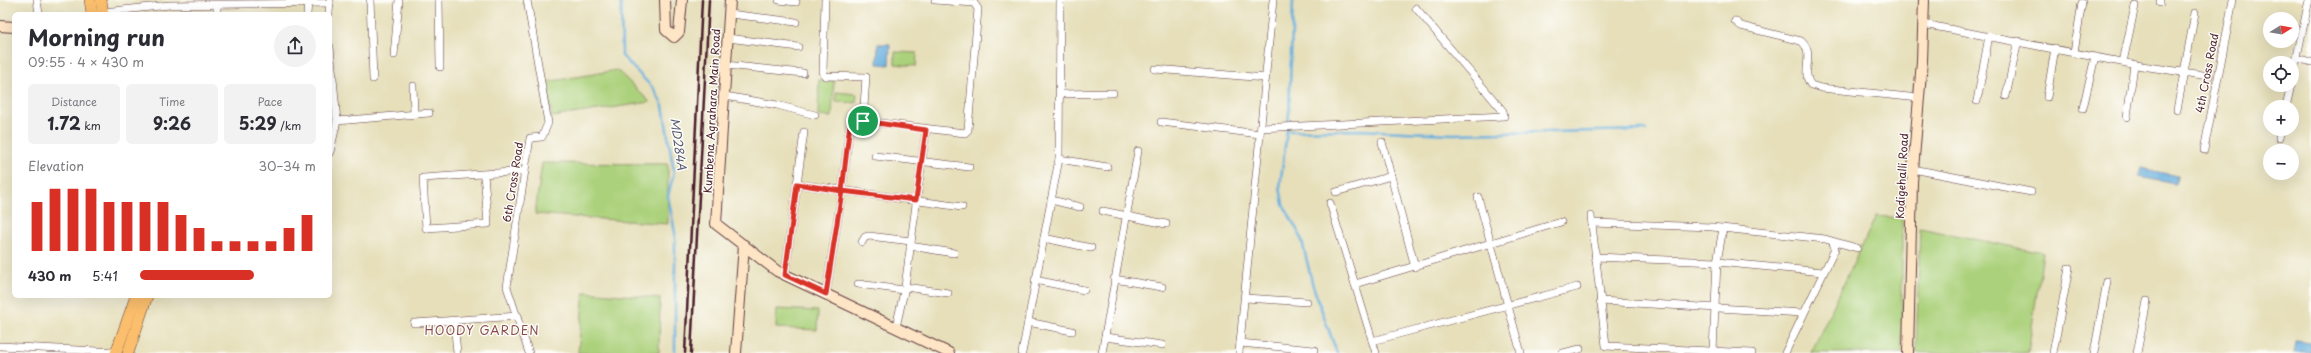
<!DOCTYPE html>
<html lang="en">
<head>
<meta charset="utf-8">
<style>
	:root { --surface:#fff; --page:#f2f2f3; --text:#2b2b33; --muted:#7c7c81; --accent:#d93025 }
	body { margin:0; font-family:"Playpen Sans",sans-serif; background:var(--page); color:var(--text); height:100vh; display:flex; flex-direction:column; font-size:15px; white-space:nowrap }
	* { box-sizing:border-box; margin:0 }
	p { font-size:13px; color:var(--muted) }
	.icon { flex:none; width:22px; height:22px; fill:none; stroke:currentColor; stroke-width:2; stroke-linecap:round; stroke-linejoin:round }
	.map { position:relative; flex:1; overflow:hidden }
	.side { position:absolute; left:12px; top:12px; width:320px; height:286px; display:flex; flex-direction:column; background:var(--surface); border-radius:6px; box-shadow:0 4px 16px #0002 }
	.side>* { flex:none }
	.needle { width:26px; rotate:79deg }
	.controls { position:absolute; left:2263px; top:12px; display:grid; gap:8px }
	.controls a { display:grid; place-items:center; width:36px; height:36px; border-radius:50%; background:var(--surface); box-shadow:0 4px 16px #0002; font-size:20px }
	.pin { position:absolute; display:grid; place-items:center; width:34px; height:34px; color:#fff; margin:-17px; border:2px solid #fff; border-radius:50%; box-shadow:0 1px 4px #0007 }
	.round { display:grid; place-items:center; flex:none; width:42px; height:42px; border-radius:21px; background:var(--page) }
	.headline { display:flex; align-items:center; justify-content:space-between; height:68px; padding:0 16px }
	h1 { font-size:22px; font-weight:700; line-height:30px }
	.metrics { display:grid; grid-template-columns:repeat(3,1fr); gap:6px; height:68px; padding:4px 16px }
	.metrics div { display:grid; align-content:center; border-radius:6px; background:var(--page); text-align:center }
	.metrics b { font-size:17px; font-weight:700 }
	.metrics small { font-size:11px; font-weight:400 }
	.metrics p { font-size:11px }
	.chart { height:112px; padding:8px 16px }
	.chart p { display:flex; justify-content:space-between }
	.chart svg { width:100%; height:72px; margin-top:4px; stroke:var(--accent); stroke-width:6 }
	ul { padding:0 16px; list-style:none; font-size:13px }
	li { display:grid; grid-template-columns:64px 48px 1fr; align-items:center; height:30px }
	li i { height:10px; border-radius:5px; background:var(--accent) }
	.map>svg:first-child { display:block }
	.green { fill:#acd17b; stroke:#7b7853 }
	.water { fill:#66afde; stroke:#586784 }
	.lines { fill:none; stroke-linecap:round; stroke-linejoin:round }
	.stream { stroke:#66afde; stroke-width:2.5 }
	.street-casing { stroke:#613c40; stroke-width:8 }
	.secondary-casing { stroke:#613c40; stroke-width:12 }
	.primary-casing { stroke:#613c40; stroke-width:12 }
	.street { stroke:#fff; stroke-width:7 }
	.secondary { stroke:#fde5c5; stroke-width:10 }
	.primary { stroke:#fabe6d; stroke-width:11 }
	.rail { stroke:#4a1f2b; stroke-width:2.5 }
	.route-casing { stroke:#fff; stroke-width:8 }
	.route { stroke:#d93025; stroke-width:5 }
	.labels { text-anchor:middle; stroke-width:3; stroke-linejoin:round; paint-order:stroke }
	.street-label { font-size:11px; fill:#4a1f2b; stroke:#fdfcf7 }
	.water-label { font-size:12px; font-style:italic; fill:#555973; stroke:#fdfcf7 }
	.neighbourhood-label { font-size:12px; letter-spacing:1px; fill:#864c50; stroke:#fdfcf7 }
</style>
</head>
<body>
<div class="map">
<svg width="2311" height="353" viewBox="0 0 2311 353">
	<rect width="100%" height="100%" fill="#fdfcf7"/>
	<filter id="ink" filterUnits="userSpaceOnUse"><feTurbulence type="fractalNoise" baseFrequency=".025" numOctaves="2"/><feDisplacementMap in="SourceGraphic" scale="8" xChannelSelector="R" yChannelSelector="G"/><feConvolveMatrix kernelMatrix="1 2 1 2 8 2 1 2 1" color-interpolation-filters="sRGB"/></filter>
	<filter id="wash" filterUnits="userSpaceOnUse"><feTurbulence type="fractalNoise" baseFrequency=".012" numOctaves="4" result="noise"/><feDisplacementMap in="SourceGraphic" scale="16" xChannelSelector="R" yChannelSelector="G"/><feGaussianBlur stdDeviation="0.9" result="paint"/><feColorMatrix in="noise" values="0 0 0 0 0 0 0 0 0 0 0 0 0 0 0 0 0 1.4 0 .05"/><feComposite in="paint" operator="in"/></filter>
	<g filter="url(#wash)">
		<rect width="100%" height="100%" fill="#e6dfba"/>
		<!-- green -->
		<g class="green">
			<polygon points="895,52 917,53 916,66 895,64"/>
			<polygon points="617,70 650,102 552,117 547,82"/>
			<polygon points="819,80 834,80 832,117 818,116"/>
			<polygon points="836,92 857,94 856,103 836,102"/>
			<polygon points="542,163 668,164 668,224 535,214"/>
			<polygon points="1876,216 1902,218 1902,353 1811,353"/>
			<polygon points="1920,228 2043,253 2028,353 1916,353"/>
			<polygon points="584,292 660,298 659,353 578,353"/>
			<polygon points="777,309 818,311 817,330 776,328"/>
		</g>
		<!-- water -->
		<g class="water">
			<polygon points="878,44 890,44 889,65 877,64"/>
			<polygon points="2141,168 2177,176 2176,184 2139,177"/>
			<polygon points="2296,341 2311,343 2311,353 2294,353"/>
		</g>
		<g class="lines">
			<!-- stream -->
			<g class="stream">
				<polyline points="621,0 622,56 654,89 663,106 674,172 668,196 675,233 675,353"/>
				<polyline points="1293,0 1289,114 1280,187 1283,204 1301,237 1313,286 1337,353"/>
				<polyline points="1287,131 1356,130 1453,134 1646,130"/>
			</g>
		</g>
	</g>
	<g filter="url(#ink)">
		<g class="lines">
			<defs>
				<g id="street">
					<polyline points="37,0 39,14"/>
					<polyline points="370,0 373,79"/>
					<polyline points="439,0 440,67"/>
					<polyline points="527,0 548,123 542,137 530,138 507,287 529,353"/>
					<polyline points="779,0 796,2"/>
					<polyline points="825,0 823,72 825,76 866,77 863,121 965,133 968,130 978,9 974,3 935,0"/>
					<polyline points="2160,3 2160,0"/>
					<polyline points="217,5 217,14"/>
					<polyline points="103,12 170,5 330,3"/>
					<polyline points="307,14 308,3"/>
					<polyline points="329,14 330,0"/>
					<polyline points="730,14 796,22"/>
					<path d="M1735,21L1741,26L1801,41C1816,53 1800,72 1811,85L1821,88L1919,98"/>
					<polyline points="1923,24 2142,66 2209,76"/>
					<polyline points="728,38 798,47"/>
					<polyline points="330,47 337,121 330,152"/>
					<polyline points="2074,52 2082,3"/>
					<polyline points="394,55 399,0"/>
					<polyline points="2297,58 2311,62"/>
					<polyline points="2123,62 2135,6"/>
					<polyline points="726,65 803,73"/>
					<polyline points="1155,69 1266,78"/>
					<polyline points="2292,80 2309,0"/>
					<polyline points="413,86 414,114"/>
					<polyline points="1061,94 1113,93"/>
					<polyline points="725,96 777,105 815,115"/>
					<polyline points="2006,96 2018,41"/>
					<polyline points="2047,97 2055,48"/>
					<polyline points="1977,101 1989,36"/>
					<polyline points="2286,107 2291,85"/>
					<polyline points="2083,108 2095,57"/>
					<polyline points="2177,110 2195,13"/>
					<polyline points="2127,117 2134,65"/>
					<polyline points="337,121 429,113"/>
					<polyline points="1161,122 1260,134"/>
					<polyline points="1261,128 1504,116 1503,111 1416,8"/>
					<polyline points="2279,138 2281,129"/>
					<polyline points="1382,142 1415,267"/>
					<polyline points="2204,150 2233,0"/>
					<polyline points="875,156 969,167"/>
					<polyline points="1059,159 1107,167"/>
					<polyline points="1913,169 2031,192"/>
					<polyline points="484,174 488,224 426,228 423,178 525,171"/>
					<polyline points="797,184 962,207"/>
					<polyline points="1336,192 1391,176"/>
					<polyline points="1478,197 1521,353"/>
					<polyline points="1051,200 1080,207"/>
					<polyline points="1330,203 1376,353"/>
					<polyline points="1103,211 1166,224"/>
					<polyline points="1591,216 1606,346 1752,353"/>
					<polyline points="1592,223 1712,227 1825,239 1857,248"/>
					<polyline points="1044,238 1091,248"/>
					<polyline points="862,242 865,237 869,236 911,241"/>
					<polyline points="910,246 954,253"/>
					<polyline points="1595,257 1717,262 1823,272"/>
					<polyline points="785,275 804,132"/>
					<polyline points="1114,279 1162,287"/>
					<polyline points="1035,280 1084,290"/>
					<polyline points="858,284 904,290"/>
					<polyline points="1355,284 1561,222"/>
					<polyline points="905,287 948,293"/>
					<polyline points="826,294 842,191 850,123 857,119 863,121"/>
					<polyline points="1245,298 1307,302"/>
					<polyline points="1600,301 1803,313"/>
					<polyline points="454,321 457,353"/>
					<polyline points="1028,322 1072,331"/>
					<polyline points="414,323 518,316"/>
					<polyline points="896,327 905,287 926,130"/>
					<polyline points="1105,337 1162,345"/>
					<polyline points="1372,341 1577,287"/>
					<polyline points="1240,343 1314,350"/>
					<polyline points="0,346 117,352"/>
					<polyline points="1713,351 1717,262 1723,228"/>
					<polyline points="1022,353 1059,159 1060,0"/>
					<polyline points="1102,353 1138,151"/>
					<polyline points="1239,353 1273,0"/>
					<polyline points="1563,353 1580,349"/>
					<polyline points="1785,353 1835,249 1833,243"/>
					<polyline points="2053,353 2069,268"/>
					<polyline points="2094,353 2107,281"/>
					<polyline points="2137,353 2147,301"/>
				</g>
				<g id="secondary">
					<polyline points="665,0 666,30 674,37 679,32 682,0"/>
					<polyline points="730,0 716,224 777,271 949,353"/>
					<polyline points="0,26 14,27"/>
					<polyline points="736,353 744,245"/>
					<polyline points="1908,353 1912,182 1922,61 1924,0"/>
				</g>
				<g id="primary">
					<polyline points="90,0 92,14"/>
					<polyline points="101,0 103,14"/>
					<polyline points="116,353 136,296"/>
					<polyline points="128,353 147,296"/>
				</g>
			</defs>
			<!-- street casing -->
			<use href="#street" class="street-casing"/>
			<!-- secondary casing -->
			<use href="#secondary" class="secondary-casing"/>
			<!-- primary casing -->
			<use href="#primary" class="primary-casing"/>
			<!-- street -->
			<use href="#street" class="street"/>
			<!-- secondary -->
			<use href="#secondary" class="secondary"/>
			<!-- primary -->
			<use href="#primary" class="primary"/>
			<!-- rail -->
			<g class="rail">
				<polyline points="685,353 702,0"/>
				<polyline points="691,353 709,0"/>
			</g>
		</g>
	</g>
	<g class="lines" filter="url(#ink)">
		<defs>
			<polyline id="route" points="863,121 857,119 850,123 842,191 797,184 785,275 826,294 842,191 916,200 926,130 863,121"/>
		</defs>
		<!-- route casing -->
		<use href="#route" class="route-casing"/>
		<!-- route -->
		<use href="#route" class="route"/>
	</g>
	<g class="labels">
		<!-- street labels -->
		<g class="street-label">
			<text transform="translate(2207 73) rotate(-79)" y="4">4th Cross Road</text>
			<text transform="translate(712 111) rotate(-87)" y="4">Kumbena Agrahara Main Road</text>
			<text transform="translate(1902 176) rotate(-87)" y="4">Kodigehalli Road</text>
			<text transform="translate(513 182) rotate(-81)" y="4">6th Cross Road</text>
		</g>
		<!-- water labels -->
		<g class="water-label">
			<text transform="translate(678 144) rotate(82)" y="4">MD284A</text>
		</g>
		<!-- neighbourhood labels -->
		<g class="neighbourhood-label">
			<text x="482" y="335">HOODY GARDEN</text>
		</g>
	</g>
</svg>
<div class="controls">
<a><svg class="needle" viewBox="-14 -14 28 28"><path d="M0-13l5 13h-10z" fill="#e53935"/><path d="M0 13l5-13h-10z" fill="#7c7c81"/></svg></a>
<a><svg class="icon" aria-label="locate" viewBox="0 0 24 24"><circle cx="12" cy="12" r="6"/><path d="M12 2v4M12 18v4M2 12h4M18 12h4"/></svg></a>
<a>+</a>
<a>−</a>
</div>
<div class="pin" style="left:863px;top:121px;background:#1e9e55"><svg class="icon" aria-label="arrive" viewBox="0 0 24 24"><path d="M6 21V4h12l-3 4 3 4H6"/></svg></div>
<section class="side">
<div class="headline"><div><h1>Morning run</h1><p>09:55 · 4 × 430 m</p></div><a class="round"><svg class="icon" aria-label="share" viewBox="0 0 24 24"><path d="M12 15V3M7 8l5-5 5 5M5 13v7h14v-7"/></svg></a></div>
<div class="metrics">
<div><p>Distance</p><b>1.72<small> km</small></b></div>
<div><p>Time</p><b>9:26</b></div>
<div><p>Pace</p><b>5:29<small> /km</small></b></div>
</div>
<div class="chart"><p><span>Elevation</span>30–34 m</p>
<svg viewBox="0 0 160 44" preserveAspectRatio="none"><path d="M5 44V14M15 44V6M25 44V6M35 44V6M45 44V14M55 44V14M65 44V14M75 44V14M85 44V22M95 44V30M105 44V38M115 44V38M125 44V38M135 44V38M145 44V30M155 44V22"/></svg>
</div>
<ul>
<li><b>430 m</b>5:41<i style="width:65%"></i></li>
</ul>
</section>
</div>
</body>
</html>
